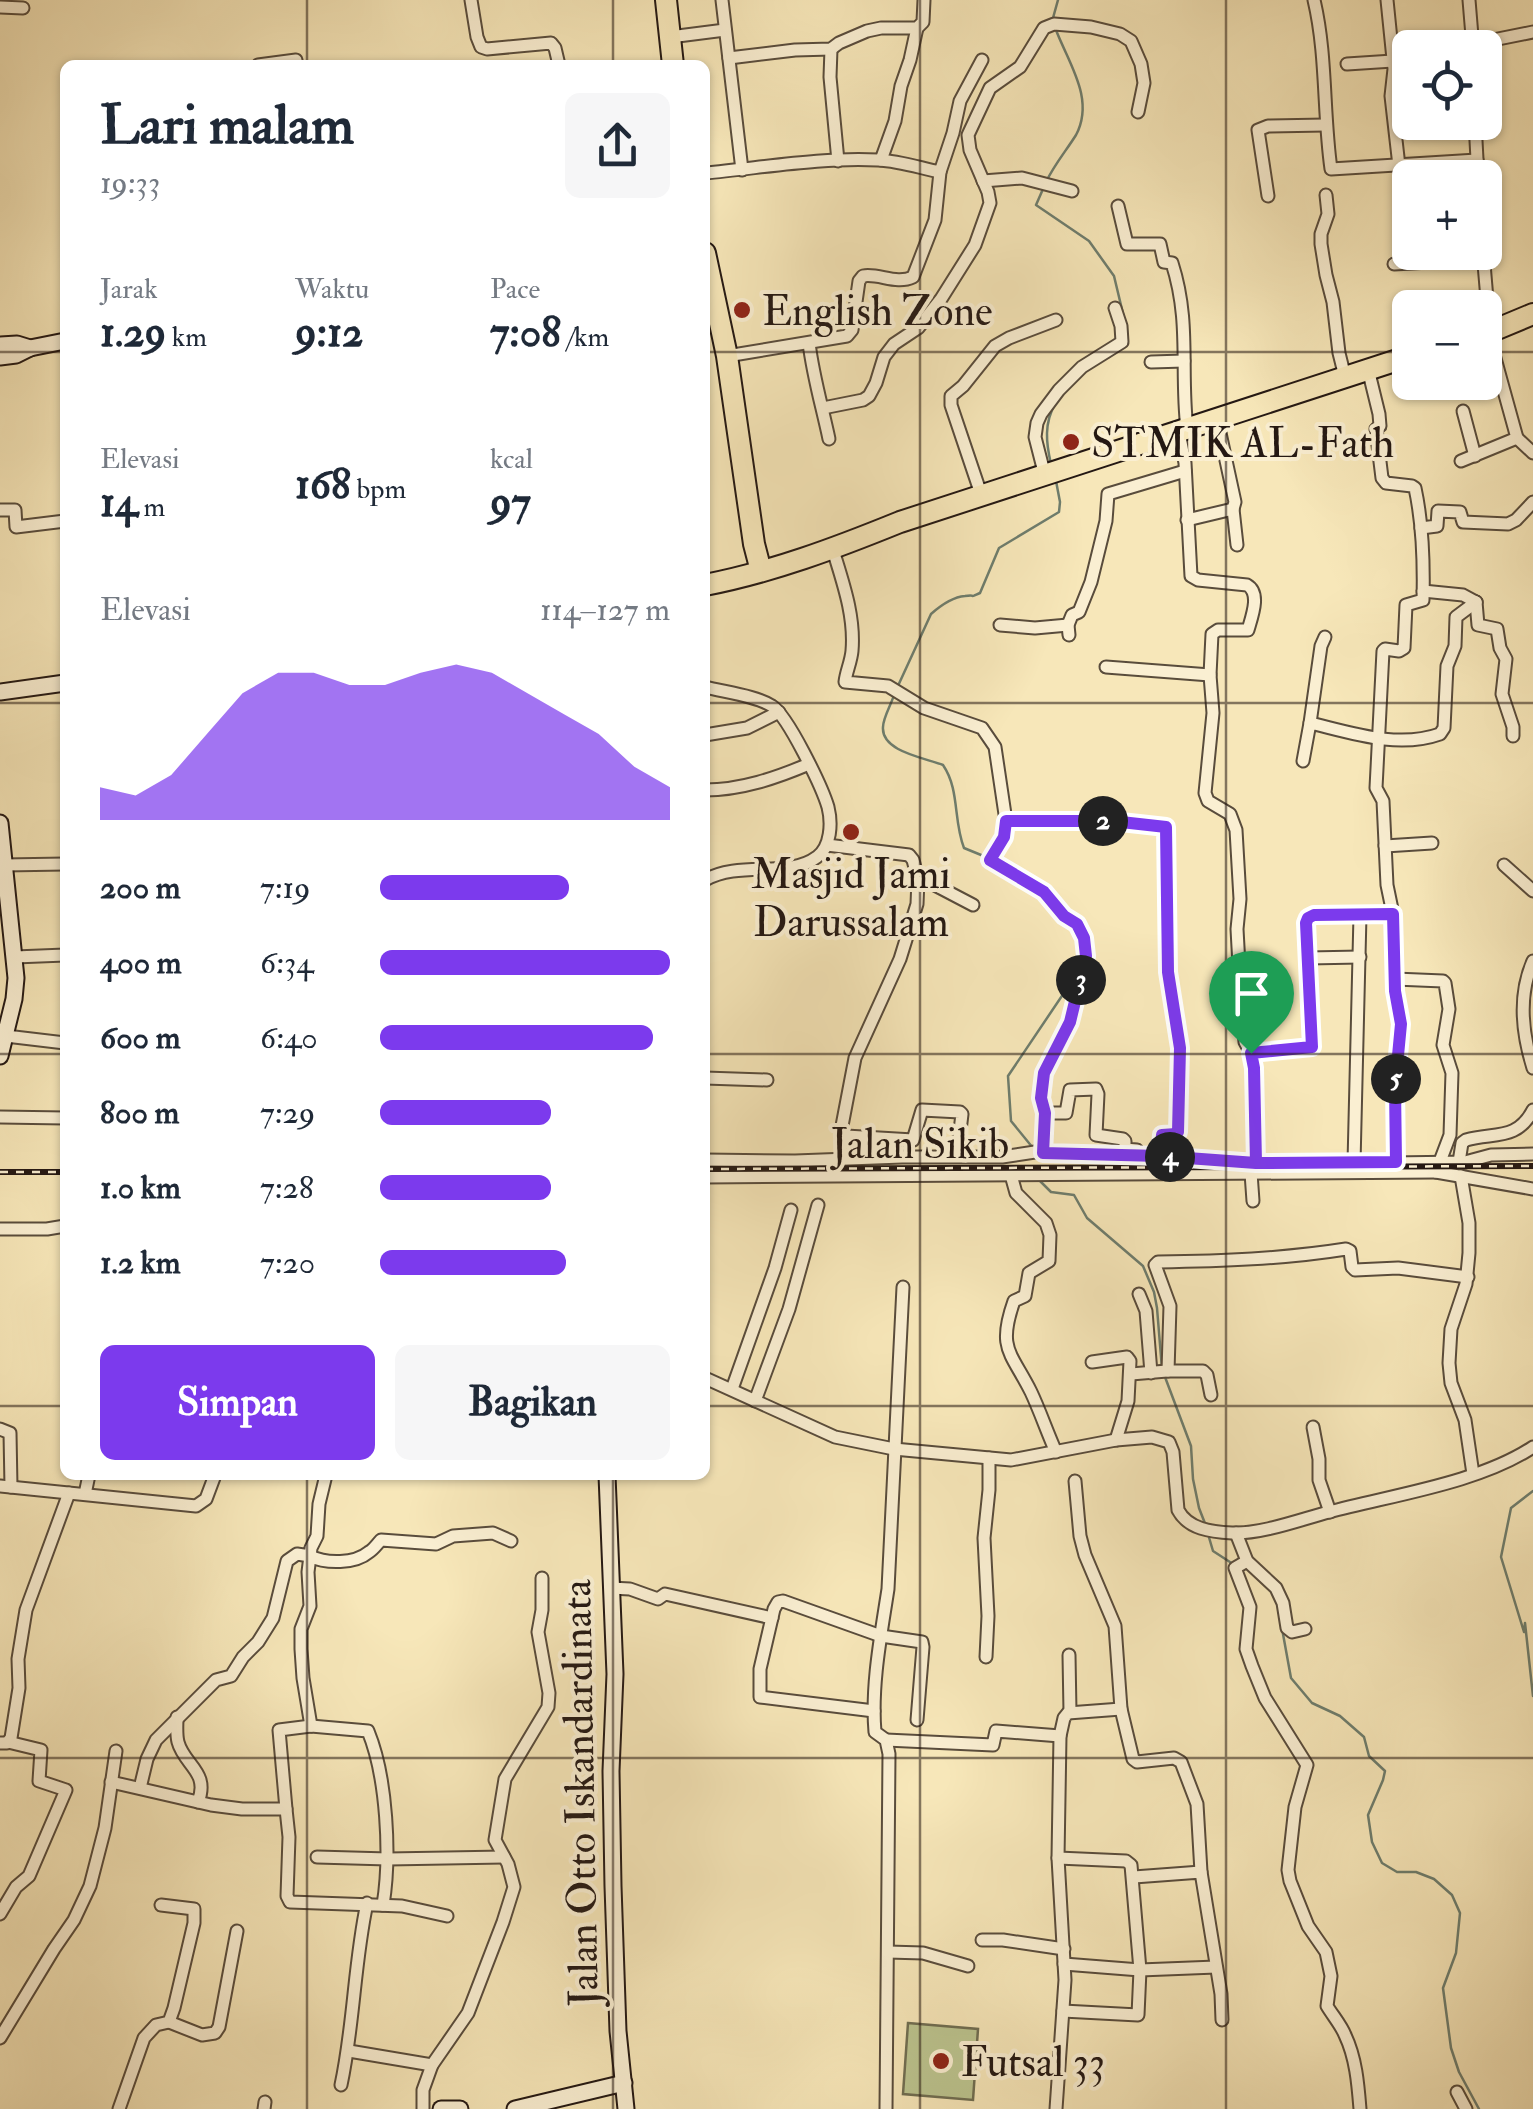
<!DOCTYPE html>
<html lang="id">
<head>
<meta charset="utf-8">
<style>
	:root { --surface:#fff; --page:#f6f6f7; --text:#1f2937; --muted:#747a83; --accent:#7c3aed }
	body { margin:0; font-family:"IM FELL Double Pica",serif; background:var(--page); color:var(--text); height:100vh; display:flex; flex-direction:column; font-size:38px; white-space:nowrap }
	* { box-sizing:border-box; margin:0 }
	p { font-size:32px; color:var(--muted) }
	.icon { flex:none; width:55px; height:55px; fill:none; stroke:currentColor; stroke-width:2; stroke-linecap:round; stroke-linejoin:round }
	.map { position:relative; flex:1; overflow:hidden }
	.sheet { position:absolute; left:60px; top:60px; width:650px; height:1420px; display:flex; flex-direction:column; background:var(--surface); border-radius:15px; box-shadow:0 2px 8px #0004 }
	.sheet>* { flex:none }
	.tools { position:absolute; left:1392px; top:30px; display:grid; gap:20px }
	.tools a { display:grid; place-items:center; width:110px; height:110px; border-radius:15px; background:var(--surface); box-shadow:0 2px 8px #0004; font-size:50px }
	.pin { position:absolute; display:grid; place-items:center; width:85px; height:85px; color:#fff; margin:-102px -42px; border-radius:50% 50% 50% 0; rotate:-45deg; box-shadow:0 0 10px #0007 }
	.pin .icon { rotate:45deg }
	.km { position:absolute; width:50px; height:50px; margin:-25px; border-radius:50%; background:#222; color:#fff; font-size:28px; line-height:50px; text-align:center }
	.round { display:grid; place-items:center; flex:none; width:105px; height:105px; border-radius:15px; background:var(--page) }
	.summary { display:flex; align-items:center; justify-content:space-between; height:170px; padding:0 40px }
	h1 { font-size:55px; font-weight:700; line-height:75px }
	.figures { display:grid; grid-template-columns:repeat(3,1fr); gap:15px; height:170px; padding:10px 40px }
	.figures div { display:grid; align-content:center }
	.figures b { font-size:42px; font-weight:700 }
	.figures small { font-size:28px; font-weight:400 }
	.figures p { font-size:28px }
	.chart { height:280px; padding:20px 40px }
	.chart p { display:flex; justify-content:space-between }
	.chart svg { width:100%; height:180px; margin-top:10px; fill:var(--accent); opacity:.7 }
	.cta { display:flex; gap:20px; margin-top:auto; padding:20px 40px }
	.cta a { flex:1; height:115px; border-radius:15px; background:var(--accent); color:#fff; font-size:40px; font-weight:700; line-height:115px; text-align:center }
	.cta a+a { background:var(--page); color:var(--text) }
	ul { padding:0 40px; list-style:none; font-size:32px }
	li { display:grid; grid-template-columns:160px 120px 1fr; align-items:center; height:75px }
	li i { height:25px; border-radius:12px; background:var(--accent) }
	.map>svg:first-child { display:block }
	.green { fill:#bcc590; stroke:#706e52; stroke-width:2.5 }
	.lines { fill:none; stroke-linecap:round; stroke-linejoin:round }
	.stream { stroke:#6e7d6d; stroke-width:2.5 }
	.street-casing { stroke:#594c3c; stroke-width:15 }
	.secondary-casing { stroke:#241813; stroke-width:19 }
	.highway-casing { stroke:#241813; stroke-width:24 }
	.street { stroke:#faefd2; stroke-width:11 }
	.secondary { stroke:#faefd2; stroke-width:15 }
	.highway { stroke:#f7e7b9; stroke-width:20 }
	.rail-casing { stroke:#241813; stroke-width:6 }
	.rail { stroke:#faefd2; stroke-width:2.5; stroke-dasharray:8; stroke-linecap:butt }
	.route-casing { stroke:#fff; stroke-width:20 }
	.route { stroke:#7c3aed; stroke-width:12 }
	.grid { fill:none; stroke:#241813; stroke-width:2.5; stroke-opacity:0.55 }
	.poi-dot { fill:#8f2418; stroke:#faefd2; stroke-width:4 }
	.labels { text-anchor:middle; stroke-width:8; stroke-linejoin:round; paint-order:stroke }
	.poi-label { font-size:42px; fill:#241813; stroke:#faefd2; text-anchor:start }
	.street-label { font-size:42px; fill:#241813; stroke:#faefd2 }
</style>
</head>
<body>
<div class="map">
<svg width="1533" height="2109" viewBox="0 0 1533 2109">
	<rect width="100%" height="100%" fill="#f7e7b9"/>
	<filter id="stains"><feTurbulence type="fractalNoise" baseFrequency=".002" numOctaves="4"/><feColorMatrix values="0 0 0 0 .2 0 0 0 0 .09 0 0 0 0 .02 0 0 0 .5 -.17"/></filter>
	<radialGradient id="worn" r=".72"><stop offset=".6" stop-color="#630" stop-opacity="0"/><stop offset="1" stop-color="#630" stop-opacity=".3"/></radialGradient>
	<!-- green -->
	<polygon class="green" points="908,2023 978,2029 973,2100 903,2094"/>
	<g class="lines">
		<!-- stream -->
		<g class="stream">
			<polyline points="1053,18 1058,0"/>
			<path d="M1046,182C1054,165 1066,151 1076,135C1095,99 1069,64 1056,30"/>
			<polyline points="1043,189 1036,205 1089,241 1114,276 1125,322"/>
			<polyline points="1109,357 1126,345"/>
			<path d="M1051,464C1046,443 1044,423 1055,404"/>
			<path d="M897,688L931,614C940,606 952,597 965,596C979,594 967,599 980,593L999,548L1059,512L1060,502L1056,481"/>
			<path d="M894,695C891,705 883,718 883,727C881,752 926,758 943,765C960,790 953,820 964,848L986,857"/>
			<polyline points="1021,872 1044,883 1048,888"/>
			<polyline points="1078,967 1079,951"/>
			<polyline points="1033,1148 1011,1121 1008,1076 1076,975"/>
			<polyline points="1039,1180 1051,1192 1074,1195 1087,1218 1143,1266 1154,1292 1157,1308 1162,1369"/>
			<polyline points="1165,1377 1191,1446 1193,1479 1199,1508 1206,1526"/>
			<polyline points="1533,1491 1511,1508 1501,1557 1524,1632 1525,1623 1533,1696"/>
			<polyline points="1208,1534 1213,1551 1233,1564"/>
			<polyline points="1281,1623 1291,1678 1312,1703 1340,1716 1364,1737 1369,1756 1385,1771 1383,1780 1368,1815 1372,1842 1382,1863 1397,1872 1416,1872 1434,1879 1452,1895 1460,1913 1456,1953 1443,1988 1451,2048 1459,2072 1479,2109"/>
		</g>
		<defs>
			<g id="street">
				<polyline points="471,0 477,37 481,47 487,49 551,43 555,48 559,65"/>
				<polyline points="722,0 742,170"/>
				<path d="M1314,0C1327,55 1323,113 1331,169L1477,160"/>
				<polyline points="1387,0 1394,69 1391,96 1399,166"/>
				<polyline points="1469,0 1473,48"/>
				<polyline points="0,7 23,8"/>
				<polyline points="670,37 725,30"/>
				<polyline points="1473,44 1533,32"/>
				<polyline points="831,49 830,77 838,161"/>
				<polyline points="729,58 795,50 831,49 839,43 867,31 881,28 917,28 923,22 924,0"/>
				<polyline points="1347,64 1393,61"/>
				<polyline points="258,65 296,60"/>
				<polyline points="1475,122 1478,178"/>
				<polyline points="881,160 895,121 901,86 910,60 917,28"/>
				<path d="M705,173C761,168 822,157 878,160C900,161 920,168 940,172"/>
				<polyline points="983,181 1022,178 1072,191"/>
				<polyline points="1326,195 1328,214 1321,234 1321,244 1326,275 1333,302 1339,353 1345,377"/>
				<polyline points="1268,196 1258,130 1268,126 1325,125"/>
				<path d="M1118,206L1127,244H1160L1164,262L1172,263C1191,322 1180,370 1187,429"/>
				<polyline points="1483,252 1487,299 1496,329"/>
				<polyline points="1394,264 1484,259"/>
				<path d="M809,343C813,376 822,406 829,439"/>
				<path d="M727,356L847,336L852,330L859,281L863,276C879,273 896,285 913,277L935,220L940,172L953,133L960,101L982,60"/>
				<polyline points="1151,362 1184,361"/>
				<path d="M1368,369L1379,414L1380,426L1376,429L1382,478L1386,483L1412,486L1415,488C1423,525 1424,562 1423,600L1406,605L1404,648L1399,651L1385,649L1383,651L1376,788L1383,801L1387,885L1393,914L1395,991L1401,1014L1395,1087L1396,1162"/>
				<polyline points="823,408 863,400 869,396 876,383 884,357 894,344 918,328 941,299 975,245 990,203 988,192 970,150 968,135 990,88 1020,67 1044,28 1054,24 1091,27 1120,34 1131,41 1141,64 1144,83 1138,112"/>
				<polyline points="1463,411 1475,456"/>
				<path d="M1179,432L1185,463L1191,576L1198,580L1247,585C1261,593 1252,616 1248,630H1218L1212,634L1210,675L1213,713L1205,793L1208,801L1230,814L1236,830L1240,899L1237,929L1241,1002L1245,1042L1251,1053L1254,1069L1257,1163"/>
				<polyline points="1517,438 1533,453"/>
				<polyline points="1461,461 1517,438 1488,333"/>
				<polyline points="1045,476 1035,437 1037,423 1041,414 1059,390 1082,367 1122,342 1121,326 1115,308"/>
				<polyline points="982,497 951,405 951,396 963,386 995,346 1009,338 1056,320"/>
				<polyline points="1233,509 1237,545"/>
				<polyline points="0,510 15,510 16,527 65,521"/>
				<polyline points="1187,520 1233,509 1235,502 1217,419"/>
				<polyline points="1421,528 1437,526 1438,511 1460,512 1463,522 1508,524 1516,520 1533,502"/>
				<path d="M833,550C843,583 855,616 852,651C851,662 846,672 845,682L888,686L924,708L982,728L995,747L1006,821H1112L1164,825L1166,827L1169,971L1170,995L1181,1048L1178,1132L1176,1134L1161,1136L1160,1156"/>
				<polyline points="1423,591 1463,595 1476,602"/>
				<polyline points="1476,602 1478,625 1497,629 1500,648 1506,659 1502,694 1513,727 1513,736"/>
				<polyline points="1000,625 1035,628 1068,625"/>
				<polyline points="1069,635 1068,625 1072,615 1079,612 1091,582 1106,521 1108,494 1185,471"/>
				<polyline points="1106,667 1210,675"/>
				<path d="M705,687C724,692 757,696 772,706C788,716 822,787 828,807C832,823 831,847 817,857C788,879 740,860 705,880"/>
				<polyline points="1310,723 1321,646 1325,637"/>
				<polyline points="705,735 747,728 779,712"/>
				<path d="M1303,761L1310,723C1352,733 1398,749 1440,734L1444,728L1447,666L1455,646L1456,617L1476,602"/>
				<path d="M705,790C741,790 776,778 809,764"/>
				<polyline points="1006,821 1004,837 991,860 1044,892 1064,916 1077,924 1083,938 1086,956 1070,1022 1044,1073 1041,1097 1045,1113 1043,1153"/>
				<polyline points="827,845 909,855 913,860 918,879 931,883 973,905"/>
				<polyline points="1385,846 1432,843"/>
				<polyline points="4,865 65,864"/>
				<polyline points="1504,865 1533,891"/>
				<polyline points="918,879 917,904 900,959 855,1058 841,1131 846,1136 913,1140 922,1110 960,1112 962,1114 957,1156"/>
				<polyline points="15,957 65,955"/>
				<polyline points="1308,958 1360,957"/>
				<path d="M1533,961C1518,995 1522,1033 1533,1068"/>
				<polyline points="1395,979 1443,981 1445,983 1449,1009 1443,1045 1452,1073 1450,1135 1436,1172 1533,1189"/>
				<polyline points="6,1036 65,1043"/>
				<polyline points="1251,1053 1312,1047 1306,923 1308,918 1314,915 1393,914"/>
				<polyline points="705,1078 767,1080"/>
				<polyline points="1045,1113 1066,1113 1070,1090 1096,1089 1098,1094 1096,1135 1123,1139 1125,1141 1125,1149 1137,1150"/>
				<polyline points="0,1117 65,1118"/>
				<polyline points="705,1160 795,1161 902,1157 1002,1157 1035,1152 1314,1164 1465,1162 1491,1155 1533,1154"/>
				<path d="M1459,1162L1462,1143L1466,1140C1494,1132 1517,1141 1533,1110"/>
				<polyline points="1354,1163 1360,915"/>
				<polyline points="1251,1173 1253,1201"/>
				<path d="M1011,1175L1016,1193L1046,1223L1050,1235L1049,1261L1029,1273L1025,1296L1014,1301C997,1349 1011,1352 1031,1392C1040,1411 1047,1432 1056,1452"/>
				<polyline points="1461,1176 1469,1223 1469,1253 1466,1284 1451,1329 1449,1363 1451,1383 1465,1420 1473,1474"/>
				<polyline points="705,1177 1436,1172"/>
				<polyline points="0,1229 47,1229 65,1226"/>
				<polyline points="1139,1294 1146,1311 1151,1373"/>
				<polyline points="1092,1362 1127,1357 1130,1361 1128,1401 1116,1440"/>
				<path d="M1168,1371L1170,1306L1155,1265L1158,1262C1221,1261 1283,1259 1346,1249L1350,1251L1352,1267L1355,1270L1398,1268L1468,1277"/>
				<polyline points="1131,1374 1167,1371 1203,1371 1207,1375 1211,1395"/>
				<path d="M705,1378L835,1437L894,1449L1011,1460L1116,1440L1152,1437L1169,1442L1173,1452L1178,1510C1188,1529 1211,1532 1232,1533C1262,1534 1299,1520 1329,1512C1392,1495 1479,1483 1533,1447"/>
				<polyline points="732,1389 775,1268 791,1210"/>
				<polyline points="755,1401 789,1309 818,1205"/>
				<polyline points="1313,1427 1319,1459 1319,1480 1330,1512"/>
				<polyline points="0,1429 10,1433 11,1487"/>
				<polyline points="1075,1481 1080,1536 1085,1555 1115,1626 1121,1709 1133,1759 1137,1762 1174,1758 1181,1762 1197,1804 1201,1872"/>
				<polyline points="0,1486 196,1506 206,1499 215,1475"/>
				<polyline points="85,1494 89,1475"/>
				<polyline points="1236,1533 1247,1561 1276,1588 1283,1603 1287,1628 1292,1632 1305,1629"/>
				<path d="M1247,1561L1235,1568L1250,1607L1246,1649L1252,1666L1265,1698L1307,1765L1295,1807L1288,1870L1290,1881L1308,1926L1326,1952L1331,1976L1327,2006C1333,2016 1341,2025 1345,2035C1356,2058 1358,2084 1360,2109"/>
				<polyline points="611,1588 630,1589 658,1599 665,1594 772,1618"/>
				<polyline points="1069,1655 1070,1712"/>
				<polyline points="986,1657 988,1616 984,1538 989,1490 989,1458"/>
				<polyline points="874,1711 760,1697 760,1669 774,1609 778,1602 783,1601 881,1636 922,1642 923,1647 917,1720"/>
				<path d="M177,1717C177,1725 176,1734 178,1742C184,1765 210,1772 198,1802"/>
				<path d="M311,1726L303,1678L301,1649V1629L310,1606L308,1572L310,1556C326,1564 355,1564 369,1552C374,1549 377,1544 381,1540L436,1544L453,1536L493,1533L511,1541"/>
				<polyline points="886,1740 993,1745 996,1731 1060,1736"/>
				<polyline points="0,1743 7,1743 11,1738 19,1688 18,1659 26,1610 69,1493"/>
				<polyline points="111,1782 211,1805 242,1809 286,1809 289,1837 287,1896 290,1902 402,1906 447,1916"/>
				<polyline points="140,1788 147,1759 156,1740 216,1680 231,1676 243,1657 258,1642 273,1618 287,1561 297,1554 310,1556 311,1548 317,1536 319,1504 326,1475"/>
				<path d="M286,1809L279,1730L311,1726L368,1731C387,1777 391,1856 383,1905"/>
				<polyline points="317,1857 388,1859 504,1857"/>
				<polyline points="1058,1858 1126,1861 1131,1865 1140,1970 1138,2015 1063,2011"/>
				<polyline points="1134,1877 1201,1872 1221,1994 1222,2020"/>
				<polyline points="0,1914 16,1887 29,1876 66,1790 39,1781 41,1750 8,1742"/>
				<polyline points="982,1940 1003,1940 1064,1949"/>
				<polyline points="888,1952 923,1953 968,1966"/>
				<polyline points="1064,1964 1140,1970 1216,1967"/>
				<polyline points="169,2022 202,2035 215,2033 219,2027 237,1931"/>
				<polyline points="0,2038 54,1949 74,1920 90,1886 105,1828 116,1751"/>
				<polyline points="349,2051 432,2065"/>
				<path d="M341,2085C354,2025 354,1963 367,1903"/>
				<polyline points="1457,2092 1466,2109"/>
				<polyline points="119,2109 144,2038 156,2025 169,2022 174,2008 194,1923 194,1909 161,1905"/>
				<polyline points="264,2109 265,2102"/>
				<polyline points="423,2109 423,2090 432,2065 468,2013 503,1922 514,1887 508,1864 495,1840 505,1779 548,1707 549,1693 538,1632 542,1610 542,1578"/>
				<path d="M886,2109L889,1754L886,1740L875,1732C871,1685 881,1635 888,1589L903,1287"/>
				<polyline points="1056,2109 1065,1980 1058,1858 1060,1736 1064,1718 1068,1713 1121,1709"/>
			</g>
			<g id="secondary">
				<polyline points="0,345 17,344 30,348"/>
				<polyline points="0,357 16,355 30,348 65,341"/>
				<polyline points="0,692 65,683"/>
				<polyline points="0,823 16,978 14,999 0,1056"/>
				<polyline points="607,1475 615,1674 611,1771 613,1886 618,2031 626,2109"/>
				<polyline points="441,2109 460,2109"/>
				<polyline points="515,2109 624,2083"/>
			</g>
			<g id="highway">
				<polyline points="666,0 673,65"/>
				<polyline points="705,253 727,356 754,544 761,571"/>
				<polyline points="1485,334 1533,314"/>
				<path d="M705,585C772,572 836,548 900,522L1410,356"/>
			</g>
		</defs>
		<!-- street casing -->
		<use href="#street" class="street-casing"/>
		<!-- secondary casing -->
		<use href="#secondary" class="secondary-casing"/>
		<!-- highway casing -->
		<use href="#highway" class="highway-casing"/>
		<!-- street -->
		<use href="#street" class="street"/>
		<!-- secondary -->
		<use href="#secondary" class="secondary"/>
		<!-- highway -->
		<use href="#highway" class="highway"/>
		<defs>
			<g id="rail">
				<polyline points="705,1169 1533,1166"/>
				<polyline points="0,1172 65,1172"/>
			</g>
		</defs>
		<!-- rail casing -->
		<use href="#rail" class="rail-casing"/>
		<!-- rail -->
		<use href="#rail" class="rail"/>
	</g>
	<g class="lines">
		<defs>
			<polyline id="route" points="1251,1053 1254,1068 1256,1163 1160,1156 1162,1135 1176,1134 1178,1132 1180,1048 1168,972 1166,827 1112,821 1006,821 1004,837 990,860 1044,892 1064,916 1077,924 1084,938 1086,956 1070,1022 1044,1073 1041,1098 1045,1113 1043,1153 1160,1156 1256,1163 1396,1162 1395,1087 1401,1024 1395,991 1393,914 1314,915 1308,918 1306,923 1312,1047 1251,1053"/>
		</defs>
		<!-- route casing -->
		<use href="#route" class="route-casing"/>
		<!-- route -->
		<use href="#route" class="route"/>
	</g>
	<!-- grid -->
	<path class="grid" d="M307,0V65M613,0V65M920,0V2109M1226,0V2109M0,352H65M705,352H1410M1485,352H1533M0,703H65M705,703H1533M0,1054H65M705,1054H1533M0,1406H65M705,1406H1533M307,1475V2109M613,1475V2109M0,1758H1533"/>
	<!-- markers -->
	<g class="poi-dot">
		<circle cx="742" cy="310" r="10"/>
		<circle cx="1071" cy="442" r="10"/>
		<circle cx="851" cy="832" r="10"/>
		<circle cx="941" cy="2061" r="10"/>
	</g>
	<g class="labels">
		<!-- poi labels -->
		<g class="poi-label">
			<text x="762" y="325">English Zone</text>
			<text x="1091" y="457">STMIK AL-Fath</text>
			<text x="851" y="888" text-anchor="middle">Masjid Jami<tspan x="851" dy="48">Darussalam</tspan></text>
			<text x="961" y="2076">Futsal 33</text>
		</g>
		<!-- street labels -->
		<g class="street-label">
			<text x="920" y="1158">Jalan Sikib</text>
			<text transform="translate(579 1793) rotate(-91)" y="15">Jalan Otto Iskandardinata</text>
		</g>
	</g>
	<rect width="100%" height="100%" filter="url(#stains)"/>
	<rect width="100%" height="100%" fill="url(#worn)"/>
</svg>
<div class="tools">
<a><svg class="icon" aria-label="locate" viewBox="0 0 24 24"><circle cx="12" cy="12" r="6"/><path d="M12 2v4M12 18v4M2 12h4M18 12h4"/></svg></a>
<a>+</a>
<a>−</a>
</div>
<div class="pin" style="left:1251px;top:1053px;background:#1e9e55"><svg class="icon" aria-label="arrive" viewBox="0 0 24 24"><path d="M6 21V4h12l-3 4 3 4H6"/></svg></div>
<b class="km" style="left:1103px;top:821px">2</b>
<b class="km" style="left:1081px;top:980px">3</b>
<b class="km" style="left:1170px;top:1157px">4</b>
<b class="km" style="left:1396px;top:1079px">5</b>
<section class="sheet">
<div class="summary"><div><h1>Lari malam</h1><p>19:33</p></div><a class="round"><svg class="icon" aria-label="share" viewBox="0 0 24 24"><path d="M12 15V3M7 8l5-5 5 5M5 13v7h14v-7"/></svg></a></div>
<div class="figures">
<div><p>Jarak</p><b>1.29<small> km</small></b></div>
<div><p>Waktu</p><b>9:12</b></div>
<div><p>Pace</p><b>7:08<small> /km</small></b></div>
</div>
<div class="figures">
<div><p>Elevasi</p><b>14<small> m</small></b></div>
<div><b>168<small> bpm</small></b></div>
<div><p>kcal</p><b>97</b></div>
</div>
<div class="chart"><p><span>Elevasi</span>114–127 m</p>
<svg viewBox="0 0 160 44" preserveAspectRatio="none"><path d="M0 44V36L10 38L20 33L30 23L40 13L50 8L60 8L70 11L80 11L90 8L100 6L110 8L120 13L130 18L140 23L150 31L160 36V44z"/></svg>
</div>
<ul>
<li><b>200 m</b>7:19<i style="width:65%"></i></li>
<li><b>400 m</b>6:34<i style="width:100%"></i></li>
<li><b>600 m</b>6:40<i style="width:94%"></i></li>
<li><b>800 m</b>7:29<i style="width:59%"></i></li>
<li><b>1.0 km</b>7:28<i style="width:59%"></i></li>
<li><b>1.2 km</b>7:20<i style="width:64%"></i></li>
</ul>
<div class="cta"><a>Simpan</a><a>Bagikan</a></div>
</section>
</div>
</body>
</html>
